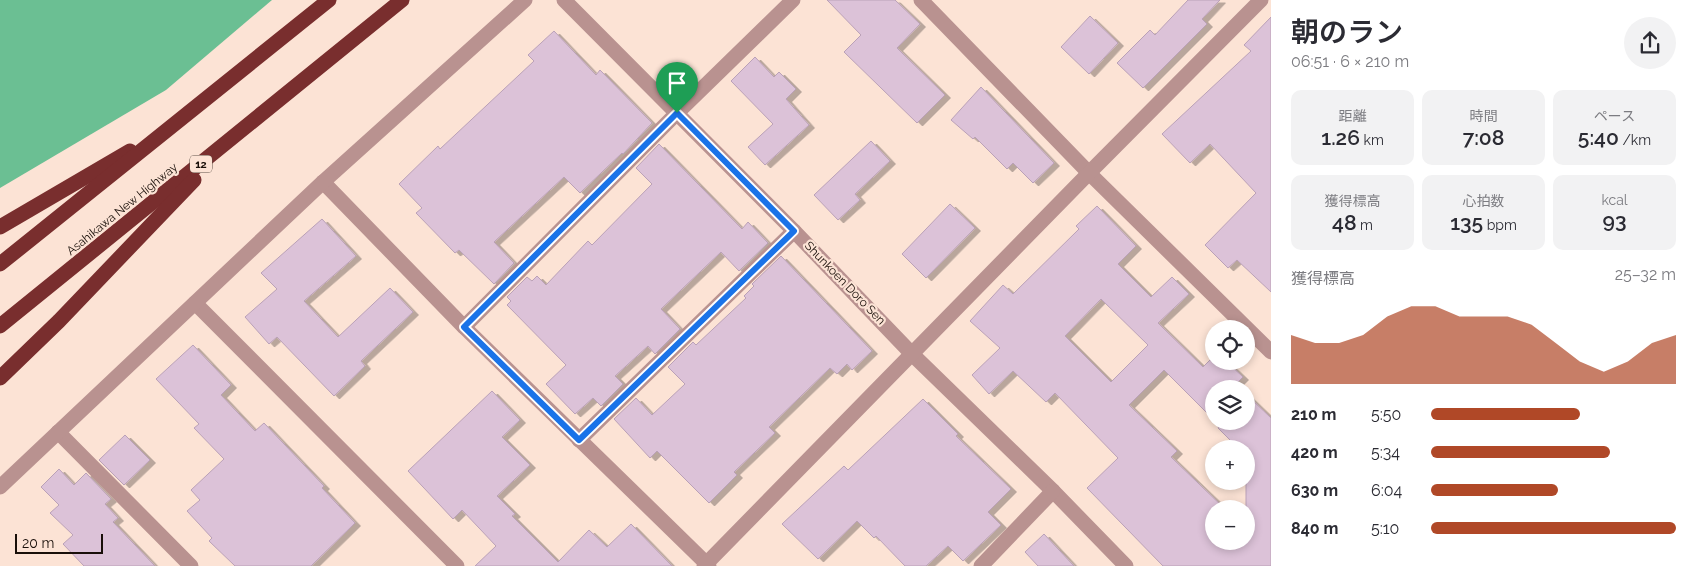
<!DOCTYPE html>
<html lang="ja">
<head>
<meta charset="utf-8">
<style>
	:root { --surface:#fff; --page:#f2f2f3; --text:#2b2b33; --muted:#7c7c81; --accent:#b04827 }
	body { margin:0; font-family:Raleway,"Noto Sans JP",sans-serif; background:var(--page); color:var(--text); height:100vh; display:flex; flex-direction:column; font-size:19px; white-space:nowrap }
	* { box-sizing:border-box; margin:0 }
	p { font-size:16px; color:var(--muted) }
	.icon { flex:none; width:28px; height:28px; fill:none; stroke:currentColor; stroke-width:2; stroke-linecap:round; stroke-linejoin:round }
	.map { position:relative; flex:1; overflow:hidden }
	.details { display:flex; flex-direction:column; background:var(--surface); width:425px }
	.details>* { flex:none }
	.fabs { position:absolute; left:1205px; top:320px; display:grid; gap:10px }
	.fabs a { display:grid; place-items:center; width:50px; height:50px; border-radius:50%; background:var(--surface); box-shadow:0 2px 8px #0003; font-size:25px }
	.scale { position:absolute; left:15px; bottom:12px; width:88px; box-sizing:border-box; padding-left:5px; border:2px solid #190f09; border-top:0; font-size:14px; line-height:18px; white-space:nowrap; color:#190f09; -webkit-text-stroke:4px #fce3d5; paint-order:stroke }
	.pin { position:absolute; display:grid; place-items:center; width:42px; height:42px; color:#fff; margin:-51px -21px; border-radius:50% 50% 50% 0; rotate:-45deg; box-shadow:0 0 5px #0007 }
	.pin .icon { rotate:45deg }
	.round { display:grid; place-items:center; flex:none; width:52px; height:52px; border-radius:26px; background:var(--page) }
	.overview { display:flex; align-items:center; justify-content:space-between; height:85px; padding:0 20px }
	h1 { font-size:28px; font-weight:600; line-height:38px }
	.metrics { display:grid; grid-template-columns:repeat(3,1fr); gap:8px; height:85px; padding:5px 20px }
	.metrics div { display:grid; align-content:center; border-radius:10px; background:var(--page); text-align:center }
	.metrics b { font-size:21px; font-weight:600 }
	.metrics small { font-size:14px; font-weight:400 }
	.metrics p { font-size:14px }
	.chart { height:140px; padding:10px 20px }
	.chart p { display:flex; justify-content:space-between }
	.chart svg { width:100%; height:90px; margin-top:5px; fill:var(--accent); opacity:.7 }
	ul { padding:0 20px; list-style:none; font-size:16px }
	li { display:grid; grid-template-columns:80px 60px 1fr; align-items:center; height:38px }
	li i { height:12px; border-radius:6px; background:var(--accent) }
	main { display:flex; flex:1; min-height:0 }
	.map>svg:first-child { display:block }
	.forest { fill:#6bbf93 }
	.building { fill:#dcc2d8; stroke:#baa1b7; fill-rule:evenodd; filter:url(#shadow) }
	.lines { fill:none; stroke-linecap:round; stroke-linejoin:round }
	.minor { stroke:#b99290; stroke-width:15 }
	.highway { stroke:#792e2e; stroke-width:15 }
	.route-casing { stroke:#fff; stroke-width:10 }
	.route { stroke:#1a73e8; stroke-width:6 }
	.labels { text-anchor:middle; stroke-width:4.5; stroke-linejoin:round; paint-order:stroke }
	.shield { fill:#fce3d5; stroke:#5d4f46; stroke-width:1 }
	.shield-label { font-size:11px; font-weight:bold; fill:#190f09 }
	.street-label { font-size:12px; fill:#190f09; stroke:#fce3d5 }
</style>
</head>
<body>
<main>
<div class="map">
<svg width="1271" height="566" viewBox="0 0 1271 566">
	<defs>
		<filter id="shadow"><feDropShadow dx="5.5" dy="3" stdDeviation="0" flood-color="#0004"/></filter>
	</defs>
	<rect width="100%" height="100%" fill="#fce3d5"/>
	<!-- forest -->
	<polygon class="forest" points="0,0 272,0 166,90 0,188"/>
	<!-- building -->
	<g class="building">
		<polygon points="827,0 895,0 920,24 897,48 945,95 917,123 844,52 861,35"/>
		<polygon points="1188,0 1220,0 1202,19 1207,24 1143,88 1117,63 1150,30 1155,35"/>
		<polygon points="1090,16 1118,43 1089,74 1061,47"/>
		<polygon points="1271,17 1271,292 1237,260 1228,268 1205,245 1256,193 1210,144 1190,163 1162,134 1251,51 1244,45"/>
		<polygon points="554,31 596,75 600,70 652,123 623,154 622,153 580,193 564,177 494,242 514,263 494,284 459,250 455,253 416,213 422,208 399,184 438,146 440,149 534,61 528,55"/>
		<polygon points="755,57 774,77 779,72 796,89 786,99 809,125 765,165 748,147 773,124 731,81"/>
		<polygon points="981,87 1054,163 1033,183 1013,163 1007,169 975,137 973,139 951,120"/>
		<polygon points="871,141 890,161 855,194 860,200 838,220 814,195"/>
		<polygon points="659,144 742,229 748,222 768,243 739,271 721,252 661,309 680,329 655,354 648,346 615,376 623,384 601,406 593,398 575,414 546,384 566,365 507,305 511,301 507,297 527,277 532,281 537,276 546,285 588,241 592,245 652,184 636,168"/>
		<polygon points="950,204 975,228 926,278 902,254"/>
		<path d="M1097,206L1136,246L1118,264L1151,297L1172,277L1189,294L1158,323L1203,367L1214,356V361H1226L1243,377L1236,384L1241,389H1214V420L1164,370L1129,405L1177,451L1171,457L1225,509H1214V541H1246V449H1239L1218,428L1219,426L1215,421H1246V394L1271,418V566H1163L1087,488L1118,458L1055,393L1046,402L1013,371L989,394L972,375L1000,348L970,321L1003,285L1013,294L1079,229L1076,226ZM1101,299L1148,345L1111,382L1065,336Z"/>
		<polygon points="322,219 356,256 304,301 338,337 390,288 413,312 361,361 365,366 334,396 277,337 269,344 245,317 277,289 261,273"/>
		<polygon points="781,256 872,351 852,370 847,364 837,374 830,368 769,427 775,433 734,472 737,475 709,503 657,451 650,458 614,419 636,398 652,415 685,384 668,367 693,342 696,345 746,298 744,296 754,286 752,284"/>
		<polygon points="193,345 231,385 221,395 255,431 264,423 324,486 322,488 355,523 311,566 235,566 209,541 212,538 187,511 200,500 191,490 224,459 194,428 199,424 156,379"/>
		<polygon points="492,391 520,420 502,437 530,465 497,496 515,514 512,516 558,562 589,530 607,547 631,524 672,566 475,566 496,546 462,510 453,519 408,471"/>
		<polygon points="923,399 958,434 956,436 1011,489 988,512 1001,525 963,561 948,546 926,566 905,566 876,536 874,538 857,521 818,559 782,524 844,466 848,470"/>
		<polygon points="125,435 150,460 124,485 99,460"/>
		<polygon points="59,469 74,485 86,473 111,499 105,504 118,518 113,522 155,566 84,566 63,544 73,535 50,513 59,505 41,487"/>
		<polygon points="1044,534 1074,566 1038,566 1025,552"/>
	</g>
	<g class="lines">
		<!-- minor -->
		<g class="minor">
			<polyline points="564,0 794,231 912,354 1053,491 1126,566"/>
			<polyline points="921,0 1089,173 1271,352"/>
			<polyline points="323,182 464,327 709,566"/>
			<polyline points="195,303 457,566"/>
			<polyline points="464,327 677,113 793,0"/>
			<polyline points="58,432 191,566"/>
			<polyline points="579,440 794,231"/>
			<polyline points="0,487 323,182 525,0"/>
			<polyline points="704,566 1089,173 1261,0"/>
			<polyline points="981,566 1053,491"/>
		</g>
		<!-- highway -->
		<g class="highway">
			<polyline points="0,227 130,151"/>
			<polyline points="0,264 329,0"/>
			<polyline points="0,326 402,0"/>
			<polyline points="0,378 59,321 194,180"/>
		</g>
	</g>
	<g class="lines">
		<defs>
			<polygon id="route" points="677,113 794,231 579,440 464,327"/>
		</defs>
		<!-- route casing -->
		<use href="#route" class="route-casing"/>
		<!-- route -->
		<use href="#route" class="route"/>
	</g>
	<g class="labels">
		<!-- shield labels -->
		<rect class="shield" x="190" y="155.5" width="22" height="17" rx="4"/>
		<g class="shield-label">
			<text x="201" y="168">12</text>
		</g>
		<!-- street labels -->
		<g class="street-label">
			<text transform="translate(122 209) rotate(-39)" y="4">Asahikawa New Highway</text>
			<text transform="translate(845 283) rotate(46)" y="4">Shunkoen Doro Sen</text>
		</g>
	</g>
</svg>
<div class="fabs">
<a><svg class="icon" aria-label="locate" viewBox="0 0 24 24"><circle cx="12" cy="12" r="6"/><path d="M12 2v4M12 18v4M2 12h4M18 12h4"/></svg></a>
<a><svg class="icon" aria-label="layers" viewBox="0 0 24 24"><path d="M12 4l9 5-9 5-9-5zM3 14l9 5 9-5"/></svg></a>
<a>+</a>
<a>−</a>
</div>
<div class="scale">20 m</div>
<div class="pin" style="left:677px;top:113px;background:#1e9e55"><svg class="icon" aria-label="arrive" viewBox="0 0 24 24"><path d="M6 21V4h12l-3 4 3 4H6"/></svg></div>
</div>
<section class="details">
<div class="overview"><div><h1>朝のラン</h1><p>06:51 · 6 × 210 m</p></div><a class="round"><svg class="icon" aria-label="share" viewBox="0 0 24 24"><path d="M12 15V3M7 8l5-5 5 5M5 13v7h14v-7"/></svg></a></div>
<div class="metrics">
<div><p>距離</p><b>1.26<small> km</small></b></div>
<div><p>時間</p><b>7:08</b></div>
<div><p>ペース</p><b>5:40<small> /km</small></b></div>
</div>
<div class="metrics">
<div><p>獲得標高</p><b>48<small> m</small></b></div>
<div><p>心拍数</p><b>135<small> bpm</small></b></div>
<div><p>kcal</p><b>93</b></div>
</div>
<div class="chart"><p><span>獲得標高</span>25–32 m</p>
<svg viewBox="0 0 160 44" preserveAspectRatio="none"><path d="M0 44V20L10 24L20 24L30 20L40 11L50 6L60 6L70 11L80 11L90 11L100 15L110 24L120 33L130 38L140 33L150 24L160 20V44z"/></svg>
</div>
<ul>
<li><b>210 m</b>5:50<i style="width:61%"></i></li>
<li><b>420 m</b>5:34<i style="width:73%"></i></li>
<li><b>630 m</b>6:04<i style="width:52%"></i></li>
<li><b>840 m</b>5:10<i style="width:100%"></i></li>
</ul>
</section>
</main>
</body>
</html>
